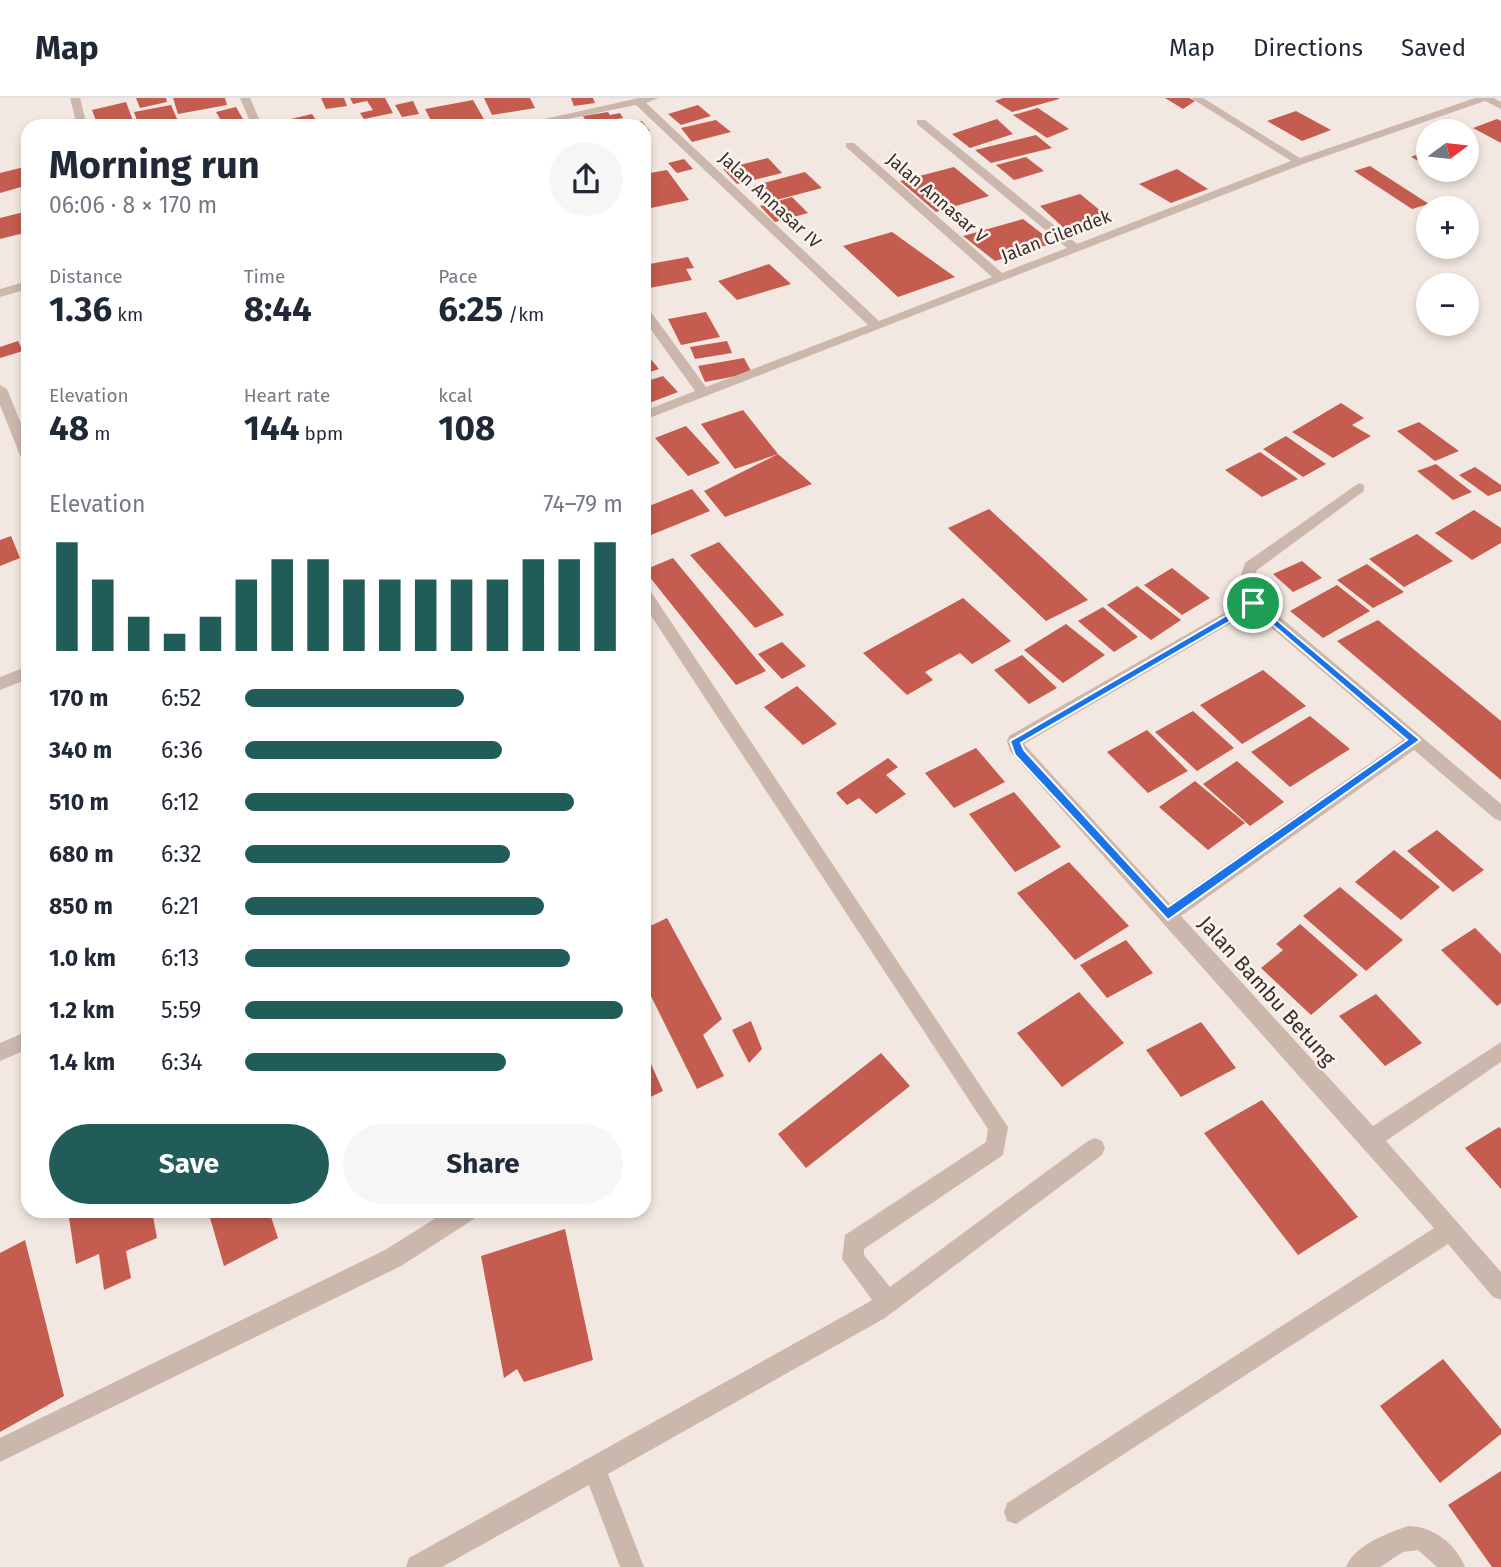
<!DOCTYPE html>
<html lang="en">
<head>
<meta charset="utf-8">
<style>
	:root { --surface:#fff; --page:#f6f6f7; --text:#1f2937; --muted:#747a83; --line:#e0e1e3; --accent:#215c58 }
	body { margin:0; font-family:"Fira Sans",sans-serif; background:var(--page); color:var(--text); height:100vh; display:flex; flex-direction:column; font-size:26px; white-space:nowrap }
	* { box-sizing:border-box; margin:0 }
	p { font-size:23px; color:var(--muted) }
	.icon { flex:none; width:38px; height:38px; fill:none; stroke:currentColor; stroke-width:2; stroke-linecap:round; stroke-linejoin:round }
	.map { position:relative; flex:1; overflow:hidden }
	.details { position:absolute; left:21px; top:21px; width:630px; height:1099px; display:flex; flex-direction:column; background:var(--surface); border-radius:21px; box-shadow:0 4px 10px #0003 }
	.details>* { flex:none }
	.needle { width:46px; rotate:75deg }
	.buttons { position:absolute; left:1416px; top:21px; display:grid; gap:14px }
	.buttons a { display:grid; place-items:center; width:63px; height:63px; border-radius:50%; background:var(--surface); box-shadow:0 4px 10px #0003; font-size:35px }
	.pin { position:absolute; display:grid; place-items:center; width:60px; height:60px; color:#fff; margin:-30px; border:4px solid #fff; border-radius:50%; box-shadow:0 2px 7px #0007 }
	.round { display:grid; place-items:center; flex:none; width:74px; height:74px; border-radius:37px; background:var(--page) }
	.overview { display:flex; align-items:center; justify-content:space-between; height:119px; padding:0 28px }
	h1 { font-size:38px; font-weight:700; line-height:52px }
	.metrics { display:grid; grid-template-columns:repeat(3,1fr); gap:10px; height:119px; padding:7px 28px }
	.metrics div { display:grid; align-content:center }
	.metrics b { font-size:35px; font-weight:700 }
	.metrics small { font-size:19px; font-weight:400 }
	.metrics p { font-size:19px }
	.chart { height:196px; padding:14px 28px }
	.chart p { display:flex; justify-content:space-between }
	.chart svg { width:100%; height:126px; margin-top:7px; stroke:var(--accent); stroke-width:6 }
	.primary-button { display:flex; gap:14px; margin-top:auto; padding:14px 28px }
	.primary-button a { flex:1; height:80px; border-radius:42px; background:var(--accent); color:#fff; font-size:28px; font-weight:700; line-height:80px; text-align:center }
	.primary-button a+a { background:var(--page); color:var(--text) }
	ul { padding:0 28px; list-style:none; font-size:23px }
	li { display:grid; grid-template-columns:112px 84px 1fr; align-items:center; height:52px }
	li i { height:18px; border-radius:9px; background:var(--accent) }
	header { display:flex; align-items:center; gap:42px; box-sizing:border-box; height:98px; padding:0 35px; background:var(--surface); border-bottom:2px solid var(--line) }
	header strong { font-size:33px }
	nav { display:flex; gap:38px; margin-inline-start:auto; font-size:24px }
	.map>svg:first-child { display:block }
	.building { fill:#c45c4f }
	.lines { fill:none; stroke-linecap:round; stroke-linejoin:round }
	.street { fill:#ccb7ad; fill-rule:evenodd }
	.route { fill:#1a73e8; stroke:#fff; stroke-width:2; fill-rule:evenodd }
	.labels { text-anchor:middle; stroke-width:5; stroke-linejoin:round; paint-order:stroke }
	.far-street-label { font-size:18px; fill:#3a2e2b; stroke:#faf3ee }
	.street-label { font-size:21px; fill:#3a2e2b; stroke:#faf3ee }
</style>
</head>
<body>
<header>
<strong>Map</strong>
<nav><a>Map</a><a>Directions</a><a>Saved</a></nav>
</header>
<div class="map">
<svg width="1501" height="1469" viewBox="0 0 1501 1469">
	<rect width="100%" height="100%" fill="#f3e8e1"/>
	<!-- building -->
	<g class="building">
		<polygon points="136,0 166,0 167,4 140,10"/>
		<polygon points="173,0 225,0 227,7 178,16"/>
		<polygon points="321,0 344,0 347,8 326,11"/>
		<polygon points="350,0 385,0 393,15 364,21 360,15 373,12 367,3 353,6"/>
		<polygon points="484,0 530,0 535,10 492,17"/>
		<polygon points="571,0 593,0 595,5 574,8"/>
		<polygon points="1003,0 1059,0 1059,1 1012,14 995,3"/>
		<polygon points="1165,0 1189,0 1195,3 1183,11"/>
		<polygon points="473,2 485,23 434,28 425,11"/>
		<polygon points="413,3 419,16 402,19 395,7"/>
		<polygon points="126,4 135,28 98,28 92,12"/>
		<polygon points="171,7 178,23 139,28 134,14"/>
		<polygon points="698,7 711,18 681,27 668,16"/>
		<polygon points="236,9 247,28 209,28 222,24 216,14"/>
		<polygon points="1038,10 1069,31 1047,40 1013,17"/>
		<polygon points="1296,13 1331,32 1302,43 1267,23"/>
		<polygon points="608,14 610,17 620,15 623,20 588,26 583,18"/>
		<polygon points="312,16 318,25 276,28 274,25"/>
		<polygon points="421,21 425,28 400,25"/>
		<polygon points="631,21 634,25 642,23 650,33 644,34 644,28 603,28"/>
		<polygon points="997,21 1013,36 970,50 952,36"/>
		<polygon points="1497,21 1501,23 1501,45 1473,30"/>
		<polygon points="716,22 731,34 692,44 681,30"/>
		<polygon points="1036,37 1052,50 991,65 975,52"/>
		<polygon points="1428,52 1428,68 1411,59"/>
		<polygon points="1026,59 1044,73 1014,82 996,67"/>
		<polygon points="768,60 782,75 737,86 723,71"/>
		<polygon points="684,61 693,71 677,75 668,65"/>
		<polygon points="28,68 28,87 0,95 0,75"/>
		<polygon points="1370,68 1429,106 1412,111 1354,73"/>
		<polygon points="954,69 989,98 936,114 900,83"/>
		<polygon points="1177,71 1208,91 1171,105 1139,86"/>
		<polygon points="667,72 689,102 651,110 644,100 644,76"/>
		<polygon points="805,74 822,90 769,104 753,88"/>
		<polygon points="1080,96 1107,118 1066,132 1040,108"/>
		<polygon points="792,99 808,115 775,124 760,108"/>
		<polygon points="28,113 28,134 0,141 0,120"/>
		<polygon points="1023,121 1054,145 995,163 963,138"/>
		<polygon points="892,134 955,179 898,199 843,148"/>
		<polygon points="688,159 694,170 686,171 692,182 644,191 644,167"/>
		<polygon points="769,166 791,186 737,202 718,183"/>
		<polygon points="706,214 720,239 681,247 668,221"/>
		<polygon points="18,243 23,253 0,260 0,249"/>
		<polygon points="727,243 732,255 695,261 690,249"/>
		<polygon points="644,253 659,271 644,276"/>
		<polygon points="744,260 752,275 705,284 698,268"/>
		<polygon points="663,278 678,294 644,307 644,284"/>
		<polygon points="1341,305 1364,320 1352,327 1371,338 1333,360 1292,334"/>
		<polygon points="743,312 778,356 735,371 701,326"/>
		<polygon points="1419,324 1459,353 1435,363 1397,333"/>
		<polygon points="686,328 720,365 688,378 655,340"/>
		<polygon points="1286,338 1326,366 1303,379 1263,351"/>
		<polygon points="1260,354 1298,381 1262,399 1225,372"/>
		<polygon points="778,356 812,386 725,419 704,393"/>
		<polygon points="1436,366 1472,394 1453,402 1417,373"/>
		<polygon points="1475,369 1501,387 1501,393 1488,398 1459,377"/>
		<polygon points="692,391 710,413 651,437 644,428 644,410"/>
		<polygon points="989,411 1088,502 1046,523 948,430"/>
		<polygon points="1474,412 1501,430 1501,445 1472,462 1435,435"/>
		<polygon points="1417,436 1453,463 1404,489 1369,461"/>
		<polygon points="11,438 20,460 0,468 0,442"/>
		<polygon points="719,444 784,517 755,530 690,457"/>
		<polygon points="673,460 766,573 736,587 644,472"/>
		<polygon points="1302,463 1322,480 1293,494 1273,476"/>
		<polygon points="1367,466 1404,494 1373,510 1337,482"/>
		<polygon points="1172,470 1210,500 1182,517 1144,487"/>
		<polygon points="1337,487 1370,513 1323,540 1290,513"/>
		<polygon points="1137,488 1181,522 1151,542 1107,507"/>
		<polygon points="963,500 1011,543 972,566 960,555 925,574 933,582 907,597 863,555"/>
		<polygon points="1103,509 1138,539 1114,554 1078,523"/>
		<polygon points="1378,522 1501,623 1501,682 1337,543"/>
		<polygon points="1066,526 1105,557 1063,585 1024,552"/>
		<polygon points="782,544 806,568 782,581 758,556"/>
		<polygon points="1022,557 1057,590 1029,606 994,572"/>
		<polygon points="1263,572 1306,608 1242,646 1200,607"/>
		<polygon points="797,588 837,626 803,647 764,609"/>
		<polygon points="1193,613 1234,650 1197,673 1155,634"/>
		<polygon points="1310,618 1350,651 1290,689 1251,654"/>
		<polygon points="1147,632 1188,673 1148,695 1107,654"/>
		<polygon points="976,650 1005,684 954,710 925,675"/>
		<polygon points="888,660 898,669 886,677 906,696 876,716 859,700 847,707 836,695"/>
		<polygon points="1237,663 1284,704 1250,728 1203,686"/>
		<polygon points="1195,683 1245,725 1208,752 1159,709"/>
		<polygon points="1014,694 1061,749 1015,774 969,716"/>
		<polygon points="1437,732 1484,772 1453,794 1407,753"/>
		<polygon points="1394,752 1440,789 1401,822 1355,784"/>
		<polygon points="1069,764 1129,828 1075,862 1017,795"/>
		<polygon points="1340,789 1403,842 1366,873 1303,818"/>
		<polygon points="667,820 722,921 703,937 724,978 697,991 644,884 644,831"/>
		<polygon points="1300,826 1358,877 1311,917 1261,870 1283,852 1276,846"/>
		<polygon points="1475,830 1501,856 1501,905 1497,908 1441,852"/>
		<polygon points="1126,842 1153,875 1107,900 1080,867"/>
		<polygon points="1079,894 1124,945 1062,989 1017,935"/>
		<polygon points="1376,896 1422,945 1385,968 1339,918"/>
		<polygon points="751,923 762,951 749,965 732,932"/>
		<polygon points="1201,924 1236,970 1181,999 1146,952"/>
		<polygon points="644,950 663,993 644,1002"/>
		<polygon points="881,955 910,988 806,1070 778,1036"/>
		<polygon points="1262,1002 1358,1119 1298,1157 1204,1035"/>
		<polygon points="1499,1029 1501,1031 1501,1091 1465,1050"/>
		<polygon points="68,1113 152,1113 157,1140 126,1153 131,1180 104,1192 99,1156 76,1166"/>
		<polygon points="208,1113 269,1113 278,1140 224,1168"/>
		<polygon points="565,1131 593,1262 524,1284 517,1271 504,1280 481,1158"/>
		<polygon points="25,1142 64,1298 0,1334 0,1155"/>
		<polygon points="1443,1261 1501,1331 1501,1336 1440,1385 1380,1308"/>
		<polygon points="1501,1373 1501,1469 1492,1469 1448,1407"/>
	</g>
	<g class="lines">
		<!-- street -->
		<g class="street">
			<polygon points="70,0 80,0 87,28 77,28"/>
			<polygon points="240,0 250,0 262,28 252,28"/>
			<polygon points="639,0 659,0 646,5 879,223 992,179 846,49 846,45 854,45 1002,175 1067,150 917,26 917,22 925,22 1077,146 1291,63 1191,0 1203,0 1300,60 1475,0 1494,0 1501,4 1501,11 1485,3 1303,66 644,322 644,313 695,293 644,222 644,209 648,210 706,289 868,227 636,7 533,28 513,28"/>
			<polygon points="28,183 28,191 0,199 0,191"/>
			<polygon points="0,287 7,291 28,343 28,364 21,360 0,307"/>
			<path d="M1359,385L1364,387V393L1257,472L1253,483L1260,502L1501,706V723L1495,721L1414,652L1181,818L1373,1028L1501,944V964L1386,1043L1501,1174V1202L1493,1199L1448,1146L1016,1426L1007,1423L1004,1414L1007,1405L1434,1130L1010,653L1007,643L1009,638L1245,503L1239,483L1245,465ZM1252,513L1403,642L1170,806L1024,646Z"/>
			<polygon points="644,490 649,491 1008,1029 1003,1057 864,1151 864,1157 890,1189 1088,1043 1095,1040 1102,1043 1105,1050 1102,1057 885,1220 608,1376 644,1469 620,1469 589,1387 442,1469 406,1469 409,1460 869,1204 872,1202 842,1161 845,1137 986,1044 988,1031 644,507"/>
			<polygon points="28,568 28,581 0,592 0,579"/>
			<polygon points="28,933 28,951 0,963 0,945"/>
			<polygon points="447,1113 477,1113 474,1121 401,1168 0,1364 0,1340 385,1152"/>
			<path d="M1408,1428C1433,1428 1456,1446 1465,1469H1437L1418,1452L1403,1454L1380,1469H1346C1354,1448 1387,1435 1408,1428Z"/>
		</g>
	</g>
	<!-- route -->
	<path class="route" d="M1253,502L1420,642L1168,822L1015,657L1010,643ZM1253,510L1407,642L1168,809L1024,652L1021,645Z"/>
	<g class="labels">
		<!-- far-street labels -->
		<g class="far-street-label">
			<text transform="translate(937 100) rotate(41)" y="6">Jalan Annasar V</text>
			<text transform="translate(770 102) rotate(43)" y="6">Jalan Annasar IV</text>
			<text transform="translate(1056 138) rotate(-21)" y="6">Jalan Cilendek</text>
		</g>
		<!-- street labels -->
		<g class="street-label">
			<text transform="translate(1267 893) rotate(48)" y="7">Jalan Bambu Betung</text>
		</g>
	</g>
</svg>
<div class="buttons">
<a><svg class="needle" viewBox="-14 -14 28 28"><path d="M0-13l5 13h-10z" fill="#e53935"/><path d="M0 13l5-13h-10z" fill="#747a83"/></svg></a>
<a>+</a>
<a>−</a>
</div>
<div class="pin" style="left:1253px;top:505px;background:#1e9e55"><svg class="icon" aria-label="arrive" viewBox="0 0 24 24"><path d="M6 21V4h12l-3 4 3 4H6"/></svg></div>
<section class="details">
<div class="overview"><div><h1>Morning run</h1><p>06:06 · 8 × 170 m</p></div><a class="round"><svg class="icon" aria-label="share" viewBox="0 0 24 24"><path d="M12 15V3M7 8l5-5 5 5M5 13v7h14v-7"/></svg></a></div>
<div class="metrics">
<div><p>Distance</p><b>1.36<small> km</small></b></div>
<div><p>Time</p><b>8:44</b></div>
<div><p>Pace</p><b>6:25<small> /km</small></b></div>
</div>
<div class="metrics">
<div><p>Elevation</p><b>48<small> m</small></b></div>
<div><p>Heart rate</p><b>144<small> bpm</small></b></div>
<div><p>kcal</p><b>108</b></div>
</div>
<div class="chart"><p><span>Elevation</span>74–79 m</p>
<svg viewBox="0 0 160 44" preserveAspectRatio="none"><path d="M5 44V6M15 44V19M25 44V32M35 44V38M45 44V32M55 44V19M65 44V12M75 44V12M85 44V19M95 44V19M105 44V19M115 44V19M125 44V19M135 44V12M145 44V12M155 44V6"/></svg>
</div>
<ul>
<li><b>170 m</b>6:52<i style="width:58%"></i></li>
<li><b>340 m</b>6:36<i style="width:68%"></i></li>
<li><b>510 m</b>6:12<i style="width:87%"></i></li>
<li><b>680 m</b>6:32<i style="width:70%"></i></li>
<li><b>850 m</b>6:21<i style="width:79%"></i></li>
<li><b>1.0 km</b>6:13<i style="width:86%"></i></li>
<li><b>1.2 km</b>5:59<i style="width:100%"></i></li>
<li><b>1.4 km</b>6:34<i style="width:69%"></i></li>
</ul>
<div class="primary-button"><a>Save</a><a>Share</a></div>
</section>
</div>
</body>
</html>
